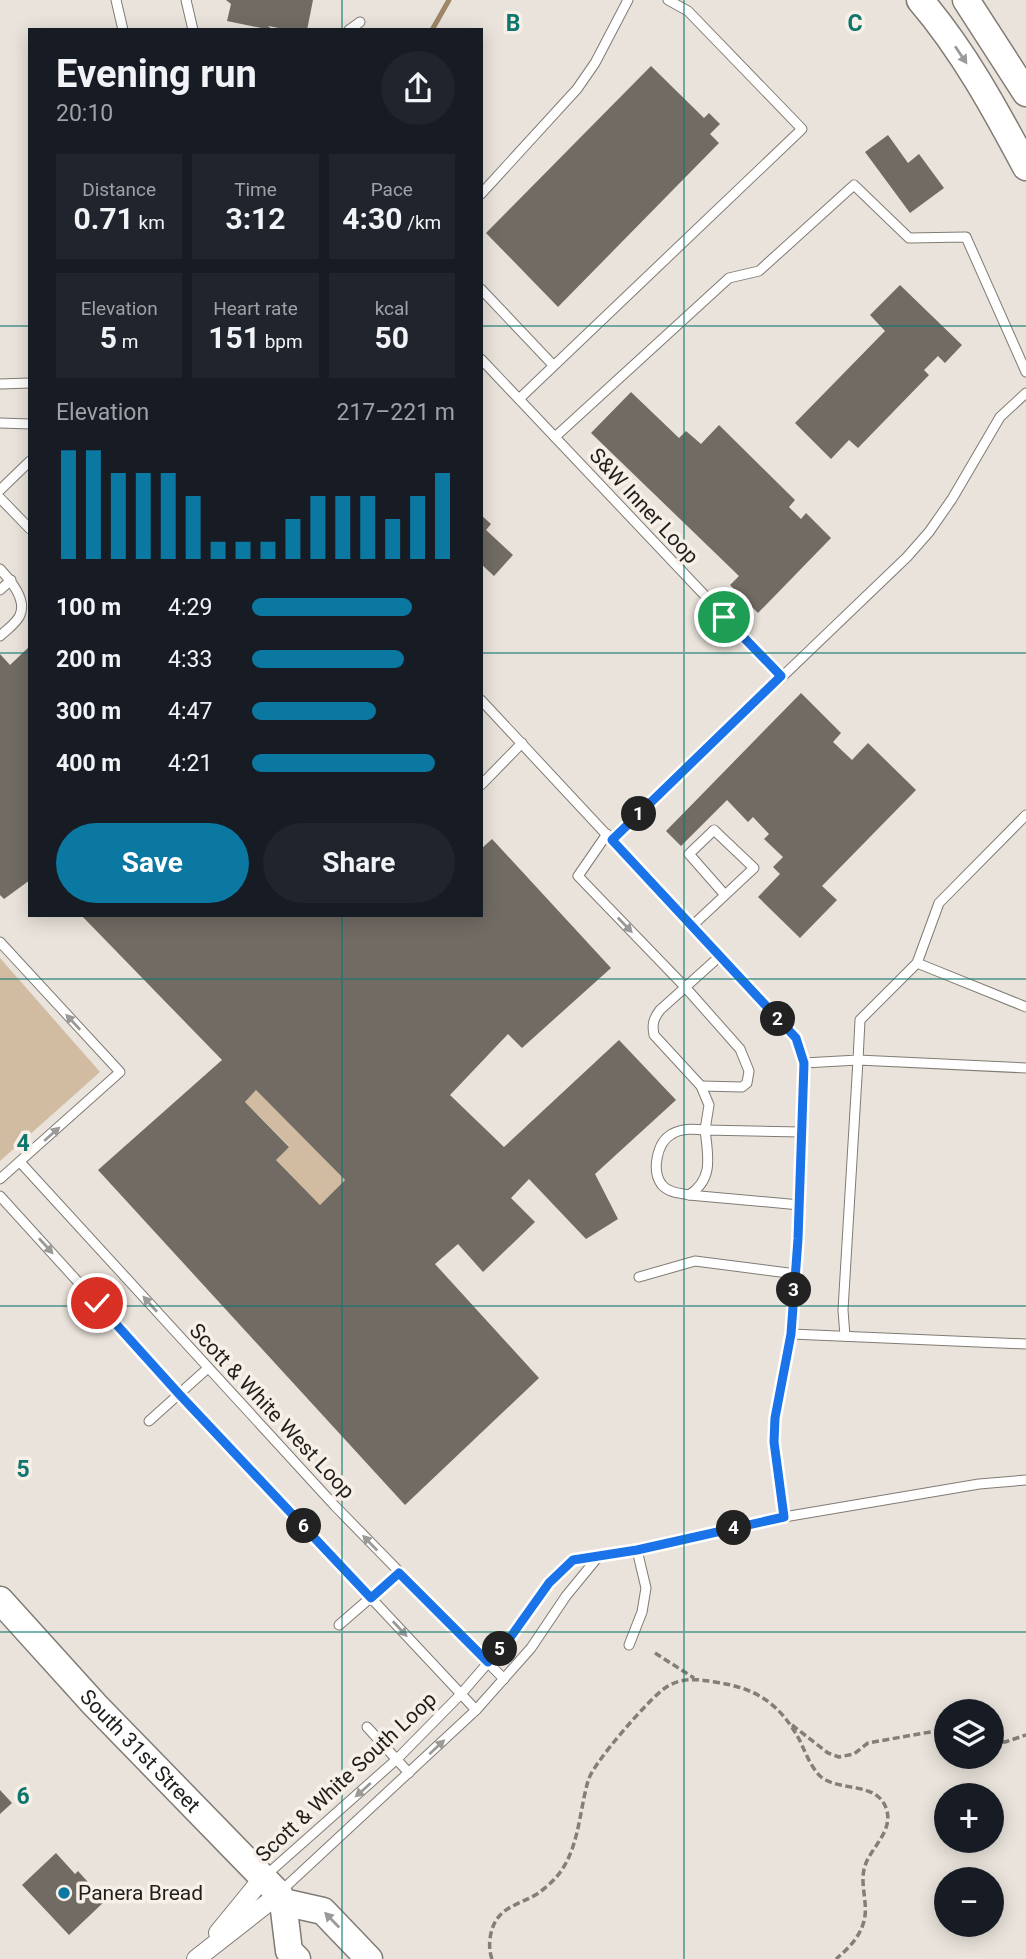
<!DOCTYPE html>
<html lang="en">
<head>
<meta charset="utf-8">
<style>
	:root { --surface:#171b24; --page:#20242c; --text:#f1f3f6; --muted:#9ea1a6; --accent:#0b78a2 }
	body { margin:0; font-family:Roboto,sans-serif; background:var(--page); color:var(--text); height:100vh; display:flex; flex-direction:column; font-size:26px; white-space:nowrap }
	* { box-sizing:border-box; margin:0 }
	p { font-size:23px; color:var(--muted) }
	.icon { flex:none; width:38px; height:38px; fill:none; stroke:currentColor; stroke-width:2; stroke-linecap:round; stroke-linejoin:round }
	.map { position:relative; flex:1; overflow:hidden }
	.details { position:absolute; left:28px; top:28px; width:455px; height:889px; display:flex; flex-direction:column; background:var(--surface); border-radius:0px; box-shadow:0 4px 18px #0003 }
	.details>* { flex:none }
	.fabs { position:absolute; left:934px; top:1699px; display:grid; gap:14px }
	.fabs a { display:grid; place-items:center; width:70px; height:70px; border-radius:50%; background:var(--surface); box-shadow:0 4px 18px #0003; font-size:35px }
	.pin { position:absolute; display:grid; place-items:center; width:60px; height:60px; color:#fff; margin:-30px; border:4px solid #fff; border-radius:50%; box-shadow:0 2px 7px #0007 }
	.km { position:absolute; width:35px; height:35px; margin:-18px; border-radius:50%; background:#222; color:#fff; font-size:19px; line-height:35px; text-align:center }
	.round { display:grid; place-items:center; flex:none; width:74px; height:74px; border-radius:37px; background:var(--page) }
	.overview { display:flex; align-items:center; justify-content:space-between; height:119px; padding:0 28px }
	h1 { font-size:38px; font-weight:700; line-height:52px }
	.stats { display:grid; grid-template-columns:repeat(3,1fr); gap:10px; height:119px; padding:7px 28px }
	.stats div { display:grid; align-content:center; border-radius:0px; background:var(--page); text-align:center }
	.stats b { font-size:30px; font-weight:700 }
	.stats small { font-size:19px; font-weight:400 }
	.stats p { font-size:19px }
	.chart { height:196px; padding:14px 28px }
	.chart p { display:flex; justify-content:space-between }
	.chart svg { width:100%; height:126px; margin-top:7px; stroke:var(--accent); stroke-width:6 }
	.cta { display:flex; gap:14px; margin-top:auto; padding:14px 28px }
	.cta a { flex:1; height:80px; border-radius:42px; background:var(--accent); color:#fff; font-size:28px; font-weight:700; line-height:80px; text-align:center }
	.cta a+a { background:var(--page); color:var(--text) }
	ul { padding:0 28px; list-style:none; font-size:23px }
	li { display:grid; grid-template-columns:112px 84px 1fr; align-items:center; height:52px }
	li i { height:18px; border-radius:9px; background:var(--accent) }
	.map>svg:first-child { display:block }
	.green { fill:#d1bca2 }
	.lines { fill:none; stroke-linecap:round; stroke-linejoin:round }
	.stream { stroke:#9f8667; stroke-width:5 }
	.building { fill:#716b64; fill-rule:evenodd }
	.lane-casing { stroke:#817b74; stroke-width:11 }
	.street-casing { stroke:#817b74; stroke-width:20 }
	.secondary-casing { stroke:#817b74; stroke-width:29 }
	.path { stroke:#827e79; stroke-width:3.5; stroke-dasharray:7 3.5; stroke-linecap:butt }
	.lane { stroke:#fff; stroke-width:9 }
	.street { stroke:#fff; stroke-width:18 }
	.secondary { stroke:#fff; stroke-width:26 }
	.oneway { fill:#9b9a98 }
	.route-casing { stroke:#fff; stroke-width:14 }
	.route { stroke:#1a73e8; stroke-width:9 }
	.grid { fill:none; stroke:#0f766e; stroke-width:2; stroke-opacity:0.55 }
	.poi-dot { fill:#0b78a2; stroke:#f7f0e8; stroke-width:2.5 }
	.labels { text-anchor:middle; stroke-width:7; stroke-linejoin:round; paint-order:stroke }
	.street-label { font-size:21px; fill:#201e1b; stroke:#f7f0e8 }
	.poi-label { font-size:21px; fill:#201e1b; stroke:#f7f0e8; text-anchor:start }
	.grid-label { font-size:23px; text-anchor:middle; font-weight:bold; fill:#0f766e; stroke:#f7f0e8; stroke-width:7; stroke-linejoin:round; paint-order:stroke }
</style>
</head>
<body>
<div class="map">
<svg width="1026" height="1959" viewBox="0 0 1026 1959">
	<rect width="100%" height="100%" fill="#e9e3db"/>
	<!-- green -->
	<g class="green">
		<polygon points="0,958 100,1072 0,1161"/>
		<polygon points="256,1090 345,1180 320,1205 276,1160 289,1146 245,1102"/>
	</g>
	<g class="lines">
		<!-- stream -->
		<polyline class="stream" points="432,30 449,0"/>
	</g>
	<!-- building -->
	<g class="building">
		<polygon points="226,0 313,0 307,30 289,30 268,26 273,30 271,30 227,21 231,4"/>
		<polygon points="651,66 704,118 709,113 720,124 710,134 719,143 558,307 486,233"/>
		<polygon points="888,135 908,163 919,154 944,188 910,213 865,152"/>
		<polygon points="900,285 962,345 945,363 938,356 924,370 929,375 858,448 849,440 831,459 795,423 885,331 870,315"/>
		<polygon points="631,392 679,438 686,431 701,444 719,425 795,500 789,507 801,519 806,513 831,538 758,613 730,585 739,576 591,433"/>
		<polygon points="481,515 491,524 486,530 513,555 494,576 481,564"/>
		<polygon points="30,646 30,880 4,899 0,895 0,654 10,665"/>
		<polygon points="801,693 841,733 833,742 852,760 868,743 916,790 822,886 837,900 800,938 758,897 780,874 773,867 783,857 764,839 769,834 753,817 748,822 727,800 681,846 666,831"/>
		<path d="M492,839L611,968L522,1048L508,1034L450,1095L504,1147L619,1040L676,1100L595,1174L618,1219L586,1239L529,1179L511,1198L535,1222L483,1272L458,1244L435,1264L539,1378L405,1505L98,1170L222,1060L81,915H481V849ZM256,1090L345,1180L320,1205L276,1160L289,1147L245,1102Z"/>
		<polygon points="0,1790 12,1803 0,1814"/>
		<polygon points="56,1853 75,1874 78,1871 105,1901 69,1935 22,1885"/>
	</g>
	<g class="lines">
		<defs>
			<g id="lane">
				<polyline points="116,0 123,30"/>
				<polyline points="186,0 193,30"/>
				<polyline points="349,30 360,22"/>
				<polyline points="481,194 577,89 595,63 628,0"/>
				<polyline points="481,289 553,365"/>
				<polyline points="481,359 781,676"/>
				<polyline points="0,384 30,383"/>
				<polyline points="519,399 802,129 688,11 668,0"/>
				<polyline points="0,423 30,424"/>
				<polyline points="555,437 729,278 759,271 854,185 909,238 966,237 1026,372"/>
				<polyline points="0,490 30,461"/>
				<polyline points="0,498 30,529"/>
				<path d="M0,569C10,580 27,599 20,615C17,623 6,630 0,636"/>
				<polyline points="0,590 11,580"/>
				<polyline points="481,700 796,1038 804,1063 798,1239 791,1334 774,1418 774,1442 784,1517"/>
				<polyline points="481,785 522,743"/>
				<polyline points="607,834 578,876 686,988 740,1049 749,1071 747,1083 742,1087 701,1086"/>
				<polyline points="612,840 907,557 929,532 952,499 1000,417 1026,393"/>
				<polyline points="692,926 754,868 714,830 689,854 725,895"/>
				<polyline points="0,942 120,1072 0,1179"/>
				<path d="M720,956L660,1010C653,1019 652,1025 654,1035L701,1086L709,1105L705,1130C694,1129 682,1128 672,1134C657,1142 651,1171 662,1185C669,1193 680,1193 689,1195L800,1205"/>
				<polyline points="917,963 1026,1007"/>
				<polyline points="804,1063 858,1060 860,1020 917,963 939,903 1026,815"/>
				<polyline points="20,1162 335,1506 504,1679"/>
				<path d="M689,1195C714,1179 708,1156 705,1130L802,1132"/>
				<polyline points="0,1196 179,1393 476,1710"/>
				<polyline points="639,1277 695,1261 796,1274"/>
				<polyline points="791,1334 1026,1344"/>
				<polyline points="845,1336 843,1310 858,1060 1026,1068"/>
				<polyline points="149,1421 208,1368"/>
				<polyline points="339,1625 399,1573"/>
				<polyline points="629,1645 642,1612 646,1588 637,1550"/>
				<polyline points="367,1727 409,1773"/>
				<polyline points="264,1877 397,1759 461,1694 512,1635 549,1583 573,1560 637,1550 784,1517 979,1484 1026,1480"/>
				<polyline points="280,1892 476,1710 531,1648 566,1596 598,1557"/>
			</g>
			<g id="street">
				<polyline points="218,1933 262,1879"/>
				<polyline points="196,1959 279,1894"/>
			</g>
			<g id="secondary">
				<path d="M920,0C963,50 995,109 1026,167"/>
				<polyline points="966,0 1026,93"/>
				<path id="s1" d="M0,1600L95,1705L279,1894L283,1902L289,1951L297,1959"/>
				<polyline points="283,1902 323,1911 369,1959"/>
			</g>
		</defs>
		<!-- lane casing -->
		<use href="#lane" class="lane-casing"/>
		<!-- street casing -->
		<use href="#street" class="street-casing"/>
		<!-- secondary casing -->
		<use href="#secondary" class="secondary-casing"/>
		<!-- path -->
		<g class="path">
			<polyline points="655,1653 694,1678"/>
			<polyline points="792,1725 828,1753 839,1757 854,1754 868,1743 947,1729"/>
			<polyline points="992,1742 1005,1742 1026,1735"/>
			<path d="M492,1959C489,1951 489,1942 491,1933C497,1907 517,1906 537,1894C547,1887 557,1878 563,1868C579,1843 580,1809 588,1781C592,1764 649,1699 665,1688C681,1677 697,1679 715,1682C756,1688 779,1703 799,1739C805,1751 810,1766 820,1776C839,1793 879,1780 887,1811C892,1831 873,1846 866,1863C858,1882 869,1902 864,1921C860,1937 848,1949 836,1959"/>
		</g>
		<!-- lane -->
		<use href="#lane" class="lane"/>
		<!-- street -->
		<use href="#street" class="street"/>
		<!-- secondary -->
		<use href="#secondary" class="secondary"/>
	</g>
	<!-- one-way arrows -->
	<defs><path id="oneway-solid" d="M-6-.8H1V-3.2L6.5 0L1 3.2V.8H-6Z" transform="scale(1.75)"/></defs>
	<g class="oneway">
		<use href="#oneway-solid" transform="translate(961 55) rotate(56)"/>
		<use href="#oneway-solid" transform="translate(625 925) rotate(46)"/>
		<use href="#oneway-solid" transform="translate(73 1022) rotate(-133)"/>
		<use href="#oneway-solid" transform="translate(52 1134) rotate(-42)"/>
		<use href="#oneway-solid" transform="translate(46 1246) rotate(48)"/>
		<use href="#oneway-solid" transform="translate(150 1304) rotate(-132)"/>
		<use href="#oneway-solid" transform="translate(370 1543) rotate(-134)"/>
		<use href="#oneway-solid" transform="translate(400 1629) rotate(47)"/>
		<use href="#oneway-solid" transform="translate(437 1747) rotate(-43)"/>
		<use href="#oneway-solid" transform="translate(363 1790) rotate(138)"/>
		<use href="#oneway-solid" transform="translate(332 1920) rotate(-134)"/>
	</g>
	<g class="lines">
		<defs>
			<polyline id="route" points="97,1303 179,1394 371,1598 399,1573 488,1662 512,1635 549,1583 573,1560 637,1550 784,1517 774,1442 775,1418 791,1334 798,1239 804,1063 796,1038 612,840 781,676 724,617"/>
		</defs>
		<!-- route casing -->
		<use href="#route" class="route-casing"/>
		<!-- route -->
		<use href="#route" class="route"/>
	</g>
	<!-- grid -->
	<path class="grid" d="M342,0V30M684,0V1959M0,326H30M481,326H1026M0,653H30M481,653H1026M342,915V1959M0,979H1026M0,1306H1026M0,1632H1026"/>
	<!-- markers -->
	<circle class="poi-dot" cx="64" cy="1893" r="7"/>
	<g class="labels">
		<!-- street labels -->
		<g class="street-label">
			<text transform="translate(644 506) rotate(47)" y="7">S&amp;W Inner Loop</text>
			<text transform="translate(272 1411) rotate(47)" y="7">Scott &amp; White West Loop</text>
			<text dy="7" stroke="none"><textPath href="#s1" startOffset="206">South 31st Street</textPath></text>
			<text transform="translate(346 1777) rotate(-43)" y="7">Scott &amp; White South Loop</text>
		</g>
		<!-- poi labels -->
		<g class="poi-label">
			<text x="78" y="1900">Panera Bread</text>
		</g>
	</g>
	<g class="grid-label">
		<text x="513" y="31">B</text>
		<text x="855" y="31">C</text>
		<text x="23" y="1151">4</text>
		<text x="23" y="1477">5</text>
		<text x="23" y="1804">6</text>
	</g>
</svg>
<div class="fabs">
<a><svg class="icon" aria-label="layers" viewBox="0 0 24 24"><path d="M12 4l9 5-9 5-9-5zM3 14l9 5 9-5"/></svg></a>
<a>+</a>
<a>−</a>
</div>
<div class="pin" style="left:724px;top:617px;background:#1e9e55"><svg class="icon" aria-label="arrive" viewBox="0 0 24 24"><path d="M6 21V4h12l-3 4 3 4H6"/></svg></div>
<div class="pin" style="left:97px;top:1303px;background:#d93025"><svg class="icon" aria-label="check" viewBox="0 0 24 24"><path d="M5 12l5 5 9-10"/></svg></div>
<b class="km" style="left:639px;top:814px">1</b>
<b class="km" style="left:778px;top:1019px">2</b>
<b class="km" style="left:794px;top:1290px">3</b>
<b class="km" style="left:734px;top:1528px">4</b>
<b class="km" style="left:500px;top:1649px">5</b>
<b class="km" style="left:304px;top:1526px">6</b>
<section class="details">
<div class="overview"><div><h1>Evening run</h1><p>20:10</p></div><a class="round"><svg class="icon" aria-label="share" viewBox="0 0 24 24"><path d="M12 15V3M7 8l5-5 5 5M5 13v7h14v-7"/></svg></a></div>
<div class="stats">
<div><p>Distance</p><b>0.71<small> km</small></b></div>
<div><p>Time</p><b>3:12</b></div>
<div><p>Pace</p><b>4:30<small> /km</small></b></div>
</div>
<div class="stats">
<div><p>Elevation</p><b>5<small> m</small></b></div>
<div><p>Heart rate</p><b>151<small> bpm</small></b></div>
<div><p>kcal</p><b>50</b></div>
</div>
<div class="chart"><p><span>Elevation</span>217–221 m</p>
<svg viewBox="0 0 160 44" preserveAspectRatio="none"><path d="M5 44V6M15 44V6M25 44V14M35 44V14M45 44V14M55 44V22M65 44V38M75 44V38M85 44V38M95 44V30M105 44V22M115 44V22M125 44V22M135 44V30M145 44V22M155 44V14"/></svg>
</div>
<ul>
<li><b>100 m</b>4:29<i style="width:79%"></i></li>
<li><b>200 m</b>4:33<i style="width:75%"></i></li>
<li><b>300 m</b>4:47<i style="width:61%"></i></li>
<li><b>400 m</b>4:21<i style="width:90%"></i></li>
</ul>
<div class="cta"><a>Save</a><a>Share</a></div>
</section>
</div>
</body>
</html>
